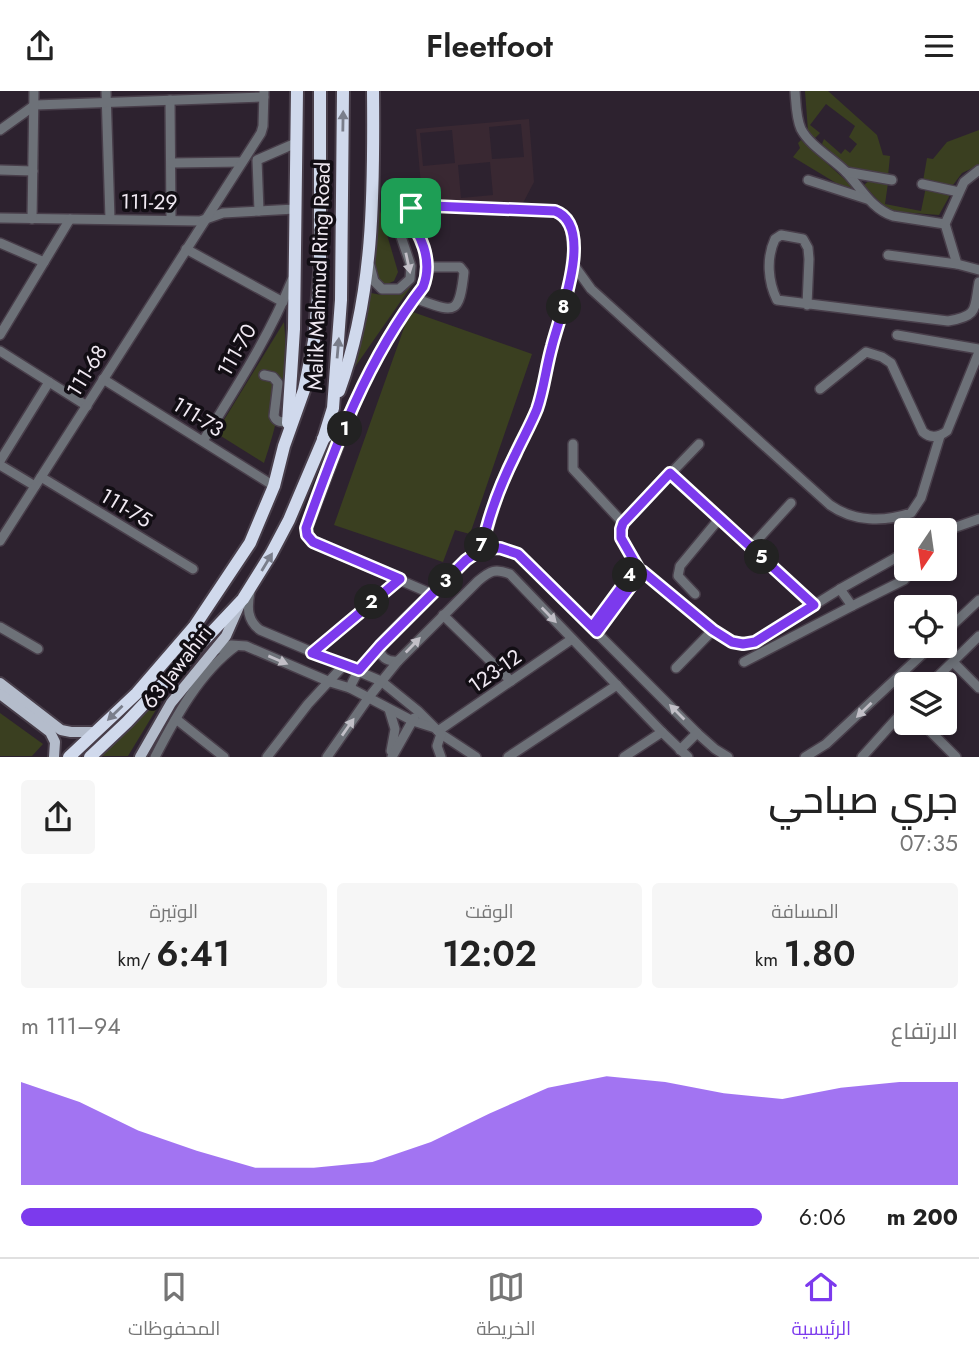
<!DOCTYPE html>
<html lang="ar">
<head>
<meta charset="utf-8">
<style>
	:root { --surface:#fff; --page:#f6f6f6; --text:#222; --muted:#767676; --line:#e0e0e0; --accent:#7c3aed }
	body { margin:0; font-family:Jost,Cairo,sans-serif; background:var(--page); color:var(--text); direction:rtl; height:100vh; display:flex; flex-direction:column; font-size:26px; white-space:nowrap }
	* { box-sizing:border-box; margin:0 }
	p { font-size:23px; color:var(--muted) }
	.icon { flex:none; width:38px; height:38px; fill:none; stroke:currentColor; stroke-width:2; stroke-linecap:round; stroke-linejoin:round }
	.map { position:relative; height:666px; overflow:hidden; direction:ltr }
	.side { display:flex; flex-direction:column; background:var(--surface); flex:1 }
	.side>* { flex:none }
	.needle { width:46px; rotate:193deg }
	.tools { position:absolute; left:894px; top:427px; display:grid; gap:14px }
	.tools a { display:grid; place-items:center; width:63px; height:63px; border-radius:7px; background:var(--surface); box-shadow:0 4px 10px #0003; font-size:35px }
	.pin { position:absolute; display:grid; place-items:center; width:60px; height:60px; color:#fff; margin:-30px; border-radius:14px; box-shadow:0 4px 10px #0006 }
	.km { position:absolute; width:35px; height:35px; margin:-18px; border-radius:50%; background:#222; color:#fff; font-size:19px; line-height:35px; text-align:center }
	.round { display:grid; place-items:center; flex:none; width:74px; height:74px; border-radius:7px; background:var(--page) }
	.head { display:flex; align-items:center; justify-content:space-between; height:119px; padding:0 21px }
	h1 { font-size:38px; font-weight:600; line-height:52px }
	.figures { display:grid; grid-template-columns:repeat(3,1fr); gap:10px; height:119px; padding:7px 21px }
	.figures div { display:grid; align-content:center; border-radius:7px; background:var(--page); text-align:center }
	.figures b { font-size:35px; font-weight:600 }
	.figures small { font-size:19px; font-weight:400 }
	.figures p { font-size:19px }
	.chart { height:196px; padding:14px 21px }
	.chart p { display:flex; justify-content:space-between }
	.chart svg { width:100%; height:126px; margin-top:7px; fill:var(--accent); opacity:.7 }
	ul { padding:0 21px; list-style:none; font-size:23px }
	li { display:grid; grid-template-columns:112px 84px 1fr; align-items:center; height:52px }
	li i { height:18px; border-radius:9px; background:var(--accent) }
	header { display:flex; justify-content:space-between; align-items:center; height:91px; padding:0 21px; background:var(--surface); font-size:32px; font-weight:600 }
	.tabs { display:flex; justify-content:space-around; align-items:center; height:98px; border-top:2px solid var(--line); background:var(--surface); font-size:19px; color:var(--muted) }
	.tabs a { display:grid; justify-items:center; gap:4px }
	.tabs .on { color:var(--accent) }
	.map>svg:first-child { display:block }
	.commercial { fill:#392832; fill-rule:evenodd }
	.green { fill:#3a3f20 }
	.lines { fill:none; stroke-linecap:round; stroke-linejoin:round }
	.minor-casing { stroke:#483e4a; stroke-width:12 }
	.major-casing { stroke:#483e4a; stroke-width:14 }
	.highway-casing { stroke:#483e4a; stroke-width:16 }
	.minor { stroke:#6d7178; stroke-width:9 }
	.major { stroke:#b4bccb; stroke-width:10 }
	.highway { stroke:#d0d9ec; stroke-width:12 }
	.oneway { fill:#7a7e8b }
	.oneway2 { fill:#c2bfc7 }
	.route-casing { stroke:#fff; stroke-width:14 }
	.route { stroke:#7c3aed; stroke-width:9 }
	.labels { text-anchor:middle; stroke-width:7; stroke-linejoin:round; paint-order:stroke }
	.street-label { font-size:21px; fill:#f0e9f2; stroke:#120e14 }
</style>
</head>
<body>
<header><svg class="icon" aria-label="menu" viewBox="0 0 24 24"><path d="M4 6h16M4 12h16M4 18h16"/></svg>Fleetfoot<svg class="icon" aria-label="share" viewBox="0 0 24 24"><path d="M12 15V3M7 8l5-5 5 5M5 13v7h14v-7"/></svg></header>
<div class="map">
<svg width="979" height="666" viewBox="0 0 979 666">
	<rect width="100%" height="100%" fill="#2d222f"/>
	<!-- commercial -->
	<path class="commercial" d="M529,28L534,91L523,112H434L421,94L416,38ZM521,33L524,66L492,68L489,36ZM452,39L455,72L423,75L420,42ZM490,71L493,104L461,107L458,74Z"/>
	<!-- green -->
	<g class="green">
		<polygon points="805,0 828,0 877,44 883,64 890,65 888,85 854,80 822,53 824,48 841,63 845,58 850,62 857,53 849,46 855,35 826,13 810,34 820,42 815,47 808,40"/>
		<polygon points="979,39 979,74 962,82 953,94 923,90 927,67 933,68 947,51"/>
		<polygon points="801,49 852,95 853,98 836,92 793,66 800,57 798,52"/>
		<polygon points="870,89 888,92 885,113 921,120 926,96 950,103 950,104 939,124 888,120 864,94"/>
		<polygon points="376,106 398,181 394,190 387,193 379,192 373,180"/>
		<path d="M404,144L415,175L412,194L348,286L367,201C418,215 408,178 404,144Z"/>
		<polygon points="410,220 532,263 470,443 455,439 443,471 334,434"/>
		<path d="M284,231C289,282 280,324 264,372L216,342Z"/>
		<polygon points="165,604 128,665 96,665"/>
		<polygon points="0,622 43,653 32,665 0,665"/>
	</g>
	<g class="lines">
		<defs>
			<g id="minor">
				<polyline points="106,0 110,128"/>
				<path d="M795,0C796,12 796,27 801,38C810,55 832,67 845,80C860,95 871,118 893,125L945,133"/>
				<polyline points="170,9 171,129"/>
				<polyline points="0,39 35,14 264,6"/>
				<polyline points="171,72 242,71"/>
				<polyline points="0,79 33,80"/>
				<polyline points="979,79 964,91 945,133 957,173 979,179"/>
				<polyline points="846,81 892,89"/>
				<polyline points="808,89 867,108"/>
				<polyline points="922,93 959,101"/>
				<polyline points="404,119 432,115 551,119 564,124 570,132 573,159 568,202 552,255 538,315 500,398 482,458"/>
				<polyline points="259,120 257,69 296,52"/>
				<polyline points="0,127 200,130 223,122 295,118"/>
				<polyline points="32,128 34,0"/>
				<polyline points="0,152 44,171"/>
				<polyline points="186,158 283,211"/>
				<polyline points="888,164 957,173"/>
				<path d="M573,173L591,198L830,414C854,431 884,431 911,422L921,407L940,345"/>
				<path d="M370,175L374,190L382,198H399L410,188L411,175L394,125V119L401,117C422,137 433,170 423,196L389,245L363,291L306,441L312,451L432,503"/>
				<path d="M414,207C454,221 459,227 464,181L460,176H428"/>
				<path d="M807,214L809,168L808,157L803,148L781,144L775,148C766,167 768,191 777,209L948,230C979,225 974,218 979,191"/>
				<polyline points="0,244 70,128"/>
				<polyline points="897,244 979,258"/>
				<polyline points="0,260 87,315"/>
				<path d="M264,284L273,286L278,292L274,325C277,332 282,331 288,330"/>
				<polyline points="103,288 274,395"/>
				<path d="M820,298L866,261L882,266L891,272L923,341C931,348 939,346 947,340L979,261"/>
				<path d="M203,350C235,298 269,246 292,189"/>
				<polyline points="573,353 573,378 623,432"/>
				<polyline points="699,353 623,432 621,447 642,480 713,539 732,551 743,553 755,551 840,498 906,461"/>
				<polyline points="0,370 49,291"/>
				<polyline points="0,374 35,395"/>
				<polyline points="670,382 814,515"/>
				<polyline points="41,386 193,478"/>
				<polyline points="945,440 979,428"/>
				<polyline points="0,450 261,42 263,35 264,0"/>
				<polyline points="751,456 791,412"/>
				<path d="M250,501C247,517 247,529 260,539L381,590L418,620L441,643L476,666"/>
				<polyline points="695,503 678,485 680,475 719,428"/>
				<polyline points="852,515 904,489 907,485 907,480 897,466"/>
				<polyline points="443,524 511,590"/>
				<polyline points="0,536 38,558"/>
				<polyline points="592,536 637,475"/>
				<polyline points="597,541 642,480"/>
				<polyline points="945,541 979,509"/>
				<path d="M380,555C379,566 387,571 398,570"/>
				<polyline points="215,559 231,554 246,555 330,591 350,597 413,630 432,636"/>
				<polyline points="312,562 399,488"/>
				<polyline points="744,571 852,515 840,498"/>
				<polyline points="953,571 979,597"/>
				<polyline points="676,577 713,539"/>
				<polyline points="930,593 979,545"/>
				<path d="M350,597C362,562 437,498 466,469C484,454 497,456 518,463L697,642L715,658L728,666"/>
				<polyline points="389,618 395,638 391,660"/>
				<polyline points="176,628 224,666"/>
				<polyline points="922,632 956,666"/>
				<polyline points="438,640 572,548"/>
				<polyline points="680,659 697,642"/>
				<path d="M155,666C175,627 200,581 236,555"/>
				<polyline points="267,666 308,613 344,574"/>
				<path d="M327,666L369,606L398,570L478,490C490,480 495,477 510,483L662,641L688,666"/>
				<polyline points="392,666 414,627"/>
				<polyline points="441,666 437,655 441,643"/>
				<polyline points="508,666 617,594"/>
				<polyline points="624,666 662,641"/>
				<polyline points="805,666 826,653 931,555"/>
				<polyline points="862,666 906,617"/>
			</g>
			<g id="major">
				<polyline points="0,592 61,639 71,641 96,641"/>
				<polyline points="0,603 50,641 55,651 54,666"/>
				<polyline points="140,666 171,612 226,545 241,511"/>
			</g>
			<g id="highway">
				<path d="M339,300C374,204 374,101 373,0"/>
				<polyline points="288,332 294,238 297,0"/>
				<polyline points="323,348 350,324"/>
				<polyline points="69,666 137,602 194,536 250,452 274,395 284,355 304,299 314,250 320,182 320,0"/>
				<polyline points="90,666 127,631 243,508 271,463 289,429 323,349 333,317 341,209 343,0"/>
			</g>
		</defs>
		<!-- minor casing -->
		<use href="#minor" class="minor-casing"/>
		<!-- major casing -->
		<use href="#major" class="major-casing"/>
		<!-- highway casing -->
		<use href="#highway" class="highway-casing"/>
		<!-- minor -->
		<use href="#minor" class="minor"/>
		<!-- major -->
		<use href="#major" class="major"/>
		<!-- highway -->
		<use href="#highway" class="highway"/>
	</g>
	<!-- one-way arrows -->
	<defs><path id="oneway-solid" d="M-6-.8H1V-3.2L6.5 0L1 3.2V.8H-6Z" transform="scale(1.75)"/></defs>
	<g class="oneway">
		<use href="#oneway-solid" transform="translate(343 30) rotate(-89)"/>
		<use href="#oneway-solid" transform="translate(338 257) rotate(-85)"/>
		<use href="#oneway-solid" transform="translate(267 471) rotate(-59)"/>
		<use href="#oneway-solid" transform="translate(115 622) rotate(136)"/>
	</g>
	<g class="oneway2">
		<use href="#oneway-solid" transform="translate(408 172) rotate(78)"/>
		<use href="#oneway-solid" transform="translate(549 524) rotate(46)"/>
		<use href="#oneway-solid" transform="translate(413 554) rotate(-46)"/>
		<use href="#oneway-solid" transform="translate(278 569) rotate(23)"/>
		<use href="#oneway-solid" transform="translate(864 619) rotate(136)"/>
		<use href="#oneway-solid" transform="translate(677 621) rotate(-135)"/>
		<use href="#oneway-solid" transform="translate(348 636) rotate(-55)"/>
	</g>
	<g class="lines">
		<defs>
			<path id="route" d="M411,117L404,119C420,143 434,168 423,196C367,268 336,353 306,437L307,444L313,451L400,488L312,562L359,579L380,555L466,469L482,458L500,457L518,463L592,536L637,475L621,447V438L623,432L670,382L814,514L755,551L743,553L732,551L713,539L642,480L597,541L518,463L500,457L482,458C488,425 501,392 516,362C523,347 531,333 537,318C544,298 546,276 552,255C559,226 596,135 555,120L432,115L411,117"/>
		</defs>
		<!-- route casing -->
		<use href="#route" class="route-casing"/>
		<!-- route -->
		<use href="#route" class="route"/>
	</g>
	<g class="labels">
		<!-- street labels -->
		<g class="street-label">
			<text transform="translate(149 111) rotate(1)" y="7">111-29</text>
			<text transform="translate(319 185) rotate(-88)" y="7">Malik Mahmud Ring Road</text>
			<text transform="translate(237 259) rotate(-60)" y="7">111-70</text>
			<text transform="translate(87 280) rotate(-58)" y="7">111-68</text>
			<text transform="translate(198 326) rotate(32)" y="7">111-73</text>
			<text transform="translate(126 417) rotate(31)" y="7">111-75</text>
			<text transform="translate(177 576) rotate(-52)" y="7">63 Jawahiri</text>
			<text transform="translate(495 580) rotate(-35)" y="7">123-12</text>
		</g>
	</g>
</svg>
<div class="tools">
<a><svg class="needle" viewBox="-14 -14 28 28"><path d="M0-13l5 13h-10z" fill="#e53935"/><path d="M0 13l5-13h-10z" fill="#767676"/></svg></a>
<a><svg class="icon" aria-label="locate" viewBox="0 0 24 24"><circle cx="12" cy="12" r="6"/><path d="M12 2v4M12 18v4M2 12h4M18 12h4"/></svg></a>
<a><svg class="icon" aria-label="layers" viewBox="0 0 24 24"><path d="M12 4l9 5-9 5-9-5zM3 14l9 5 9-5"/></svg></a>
</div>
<div class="pin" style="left:411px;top:117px;background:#1e9e55"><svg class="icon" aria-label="arrive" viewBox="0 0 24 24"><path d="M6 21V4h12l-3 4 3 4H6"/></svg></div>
<b class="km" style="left:345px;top:338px">1</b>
<b class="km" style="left:372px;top:511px">2</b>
<b class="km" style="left:446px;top:490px">3</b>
<b class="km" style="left:630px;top:484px">4</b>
<b class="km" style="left:762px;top:466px">5</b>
<b class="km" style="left:482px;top:454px">7</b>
<b class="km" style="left:564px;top:216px">8</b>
</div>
<section class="side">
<div class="head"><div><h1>جري صباحي</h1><p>07:35</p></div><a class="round"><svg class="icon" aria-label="share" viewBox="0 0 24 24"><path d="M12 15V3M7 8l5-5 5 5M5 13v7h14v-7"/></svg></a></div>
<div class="figures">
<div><p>المسافة</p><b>1.80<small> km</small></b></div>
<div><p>الوقت</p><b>12:02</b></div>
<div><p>الوتيرة</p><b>6:41<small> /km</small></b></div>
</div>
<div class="chart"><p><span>الارتفاع</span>94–111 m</p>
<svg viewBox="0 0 160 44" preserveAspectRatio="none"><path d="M0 44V8L10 15L20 25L30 32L40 38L50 38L60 36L70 29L80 19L90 10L100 6L110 8L120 12L130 14L140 10L150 8L160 8V44z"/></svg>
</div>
<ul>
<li><b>200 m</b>6:06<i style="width:100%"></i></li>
</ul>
</section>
<nav class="tabs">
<a class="on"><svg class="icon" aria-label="home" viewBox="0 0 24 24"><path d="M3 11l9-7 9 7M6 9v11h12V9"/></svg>الرئيسية</a>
<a><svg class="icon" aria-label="map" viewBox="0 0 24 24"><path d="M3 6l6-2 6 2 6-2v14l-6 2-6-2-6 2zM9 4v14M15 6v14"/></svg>الخريطة</a>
<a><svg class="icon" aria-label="saved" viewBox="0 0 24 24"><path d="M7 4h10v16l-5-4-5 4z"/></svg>المحفوظات</a>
</nav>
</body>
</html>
